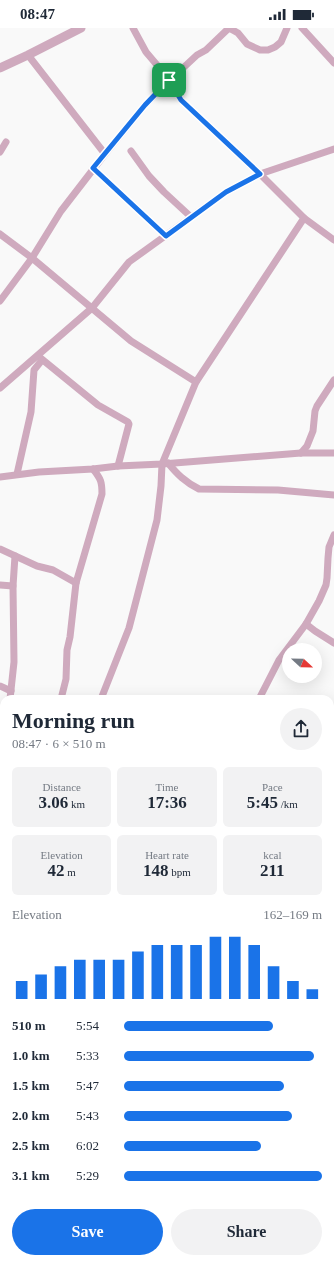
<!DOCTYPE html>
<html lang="en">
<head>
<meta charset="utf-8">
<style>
	:root { --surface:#fff; --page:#f2f2f3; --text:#1f2937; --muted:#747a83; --accent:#1a73e8 }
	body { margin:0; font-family:Georgia,serif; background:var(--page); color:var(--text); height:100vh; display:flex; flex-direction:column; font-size:15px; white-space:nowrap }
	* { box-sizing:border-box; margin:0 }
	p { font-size:13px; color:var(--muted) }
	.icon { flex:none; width:22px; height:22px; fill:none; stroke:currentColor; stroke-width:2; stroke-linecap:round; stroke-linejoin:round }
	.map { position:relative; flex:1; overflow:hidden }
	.panel { position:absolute; left:0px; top:667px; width:334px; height:568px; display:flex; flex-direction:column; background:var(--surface); border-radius:12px 12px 0 0; box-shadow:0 4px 16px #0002 }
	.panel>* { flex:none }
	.needle { width:26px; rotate:112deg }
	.tools { position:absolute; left:282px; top:615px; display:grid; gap:8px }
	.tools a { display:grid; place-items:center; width:40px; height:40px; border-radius:50%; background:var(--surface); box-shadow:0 4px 16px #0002; font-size:20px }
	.pin { position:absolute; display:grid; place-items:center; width:34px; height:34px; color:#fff; margin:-17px; border-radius:8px; box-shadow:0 2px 6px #0006 }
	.round { display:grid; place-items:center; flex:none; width:42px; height:42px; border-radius:21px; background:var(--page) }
	.summary { display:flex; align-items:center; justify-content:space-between; height:68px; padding:0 12px }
	h1 { font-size:22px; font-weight:700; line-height:30px }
	.metrics { display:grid; grid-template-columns:repeat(3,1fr); gap:6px; height:68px; padding:4px 12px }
	.metrics div { display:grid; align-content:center; border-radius:6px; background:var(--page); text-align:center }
	.metrics b { font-size:17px; font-weight:700 }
	.metrics small { font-size:11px; font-weight:400 }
	.metrics p { font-size:11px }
	.chart { height:112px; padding:8px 12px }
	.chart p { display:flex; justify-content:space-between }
	.chart svg { width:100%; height:72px; margin-top:4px; stroke:var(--accent); stroke-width:6 }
	.action { display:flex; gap:8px; margin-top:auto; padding:8px 12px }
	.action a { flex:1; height:46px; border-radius:24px; background:var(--accent); color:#fff; font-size:16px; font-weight:700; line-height:46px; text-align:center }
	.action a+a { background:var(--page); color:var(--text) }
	ul { padding:0 12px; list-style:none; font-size:13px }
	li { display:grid; grid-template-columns:64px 48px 1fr; align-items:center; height:30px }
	li i { height:10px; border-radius:5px; background:var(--accent) }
	.status { display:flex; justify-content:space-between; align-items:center; height:28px; padding:0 20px; background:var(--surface); direction:ltr }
	.status svg { height:11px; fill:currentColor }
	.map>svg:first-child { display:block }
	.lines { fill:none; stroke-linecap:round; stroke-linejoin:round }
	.minor { stroke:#cfaabe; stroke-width:7 }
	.tertiary { stroke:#cfaabe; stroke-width:9 }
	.route-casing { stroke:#fff; stroke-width:8 }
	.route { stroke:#1a73e8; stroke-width:5 }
</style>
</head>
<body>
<div class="status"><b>08:47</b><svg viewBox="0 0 49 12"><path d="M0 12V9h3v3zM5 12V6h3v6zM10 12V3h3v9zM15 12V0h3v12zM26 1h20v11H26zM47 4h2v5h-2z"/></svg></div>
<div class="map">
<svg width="334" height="1235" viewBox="0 0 334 1235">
	<rect width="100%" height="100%" fill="#f9f9f9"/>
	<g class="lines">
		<!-- minor -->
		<g class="minor">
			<polyline points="287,0 281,14 275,19 268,22 260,22 247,16 238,5 229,0 206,22 197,27 169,53 181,72 260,146 334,121"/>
			<polyline points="302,0 334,35"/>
			<polyline points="131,123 149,148 164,164 191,189"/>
			<polyline points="0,124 6,114"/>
			<polyline points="105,126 145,77 169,53 168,50 146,24 133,0"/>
			<polyline points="93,140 166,208"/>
			<polyline points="304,190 334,212"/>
			<polyline points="0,206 32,230 61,183 105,126 28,27"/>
			<polyline points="0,273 32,230 131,313 196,354"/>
			<polyline points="38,328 98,377 128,394 129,396 118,438"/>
			<polyline points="0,360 92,280 129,234 226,164 260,146 304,190 196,354 162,436 161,458 157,492 129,600 101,671"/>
			<polyline points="301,425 307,418 313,403 315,383 317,378 334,352"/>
			<path d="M168,435C177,446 185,454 199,461L278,462L334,467"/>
			<polyline points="17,446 31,384 34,342 42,332"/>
			<polyline points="0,449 39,444 93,441 118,438 162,436 301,425 334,425"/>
			<polyline points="0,521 37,538 53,542 76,555"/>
			<polyline points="0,557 13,558"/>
			<polyline points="306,596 315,603 334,615"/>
			<polyline points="0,658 11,663"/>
			<polyline points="10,671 14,634 13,558 15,528"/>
			<path d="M61,671L66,651L67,622L70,609L76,555L102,466C102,454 101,451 93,441"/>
			<polyline points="259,671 279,632 306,596 319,573 326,557 327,550 328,530 329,519 334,507"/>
			<polyline points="330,735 334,727"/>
			<polyline points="0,862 4,866"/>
			<polyline points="330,888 334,883"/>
			<polyline points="330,985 334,984"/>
			<polyline points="330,1020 334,1022"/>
			<polyline points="330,1063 334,1046"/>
			<polyline points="0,1094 4,1093"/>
			<polyline points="330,1102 334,1103"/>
			<polyline points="330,1163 334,1164"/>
			<polyline points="0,1198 4,1198"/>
			<polyline points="330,1226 334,1227"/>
			<polyline points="173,1231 172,1233 176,1235"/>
			<polyline points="294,1235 295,1231"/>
		</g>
		<!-- tertiary -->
		<polyline class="tertiary" points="0,40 28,27 81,0"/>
	</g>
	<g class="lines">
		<defs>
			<polygon id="route" points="169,52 181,72 260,146 226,164 166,208 93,140 145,77"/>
		</defs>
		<!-- route casing -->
		<use href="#route" class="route-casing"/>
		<!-- route -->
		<use href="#route" class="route"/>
	</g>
</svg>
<div class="tools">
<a><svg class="needle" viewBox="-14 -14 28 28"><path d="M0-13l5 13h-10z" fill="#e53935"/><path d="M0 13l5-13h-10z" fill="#747a83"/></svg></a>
</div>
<div class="pin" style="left:169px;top:52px;background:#1e9e55"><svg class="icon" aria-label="arrive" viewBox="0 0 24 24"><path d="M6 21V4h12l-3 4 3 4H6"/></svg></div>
<section class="panel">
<div class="summary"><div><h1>Morning run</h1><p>08:47 · 6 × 510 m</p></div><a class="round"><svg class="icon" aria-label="share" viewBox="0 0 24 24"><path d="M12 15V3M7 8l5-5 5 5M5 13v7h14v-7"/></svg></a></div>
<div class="metrics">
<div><p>Distance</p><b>3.06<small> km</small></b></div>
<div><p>Time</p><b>17:36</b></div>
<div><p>Pace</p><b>5:45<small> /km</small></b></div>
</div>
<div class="metrics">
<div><p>Elevation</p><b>42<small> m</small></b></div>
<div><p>Heart rate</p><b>148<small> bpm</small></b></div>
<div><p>kcal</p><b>211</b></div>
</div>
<div class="chart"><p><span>Elevation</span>162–169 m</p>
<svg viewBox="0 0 160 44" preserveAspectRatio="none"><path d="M5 44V33M15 44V29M25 44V24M35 44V20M45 44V20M55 44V20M65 44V15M75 44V11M85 44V11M95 44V11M105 44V6M115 44V6M125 44V11M135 44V24M145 44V33M155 44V38"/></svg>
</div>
<ul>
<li><b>510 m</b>5:54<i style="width:75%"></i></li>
<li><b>1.0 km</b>5:33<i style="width:96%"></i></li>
<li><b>1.5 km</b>5:47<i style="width:81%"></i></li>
<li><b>2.0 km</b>5:43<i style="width:85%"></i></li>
<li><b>2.5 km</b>6:02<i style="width:69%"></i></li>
<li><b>3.1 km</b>5:29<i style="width:100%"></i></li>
</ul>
<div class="action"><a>Save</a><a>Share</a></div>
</section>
</div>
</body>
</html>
